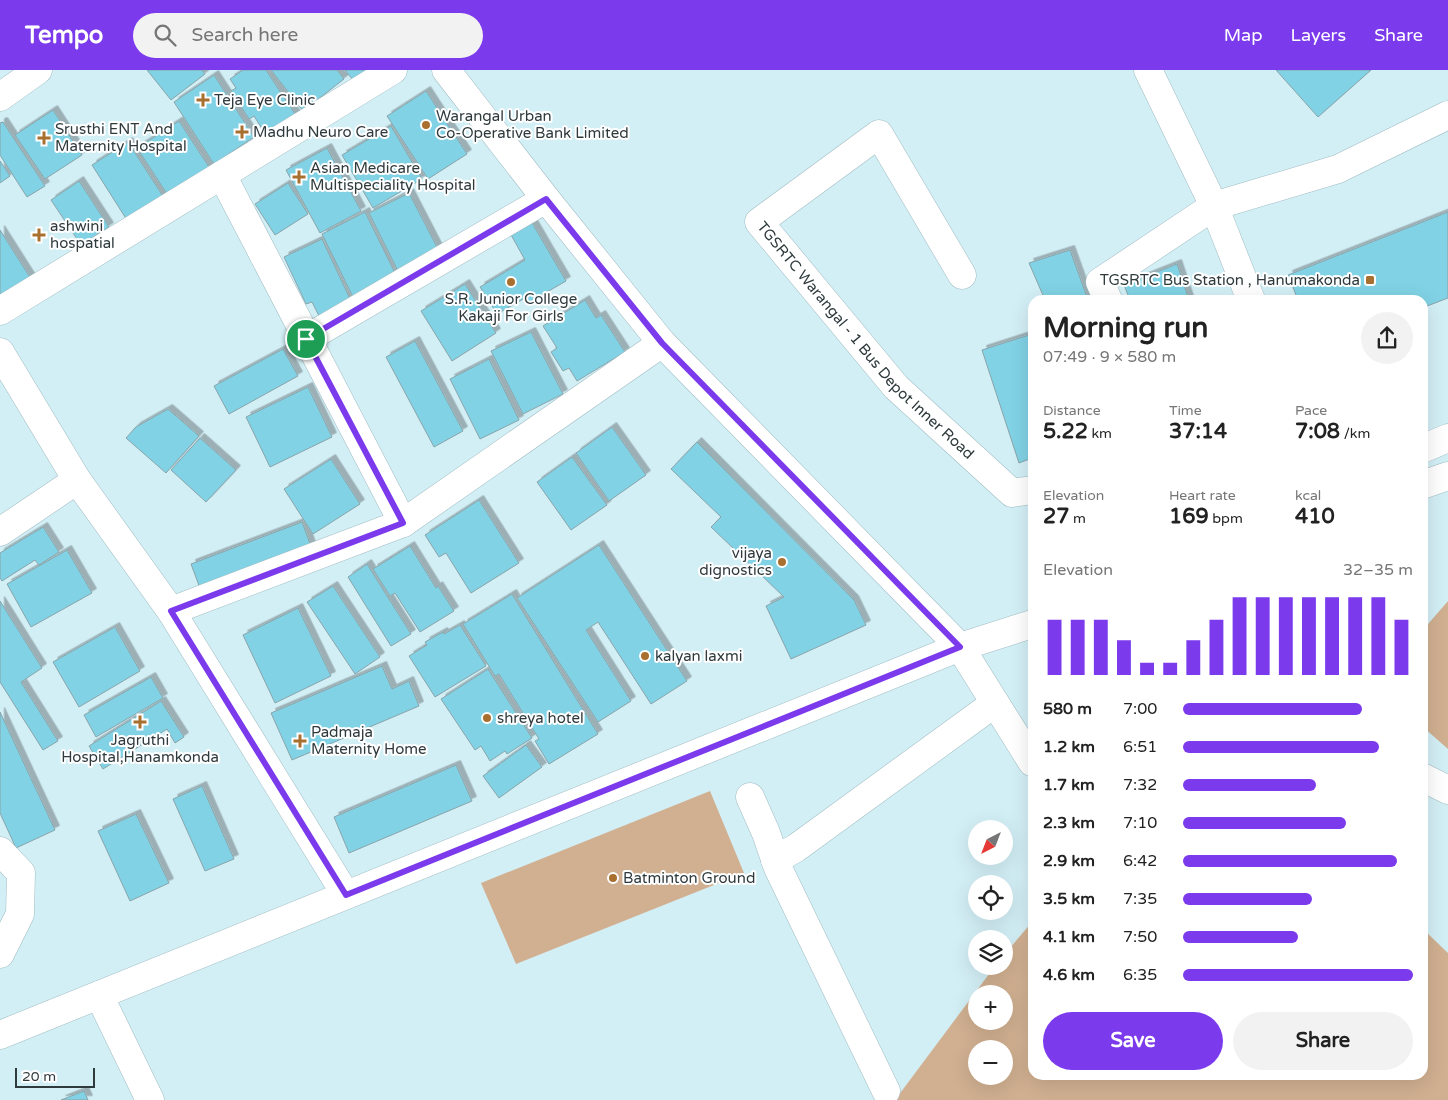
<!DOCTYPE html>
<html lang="en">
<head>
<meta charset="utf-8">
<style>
	:root { --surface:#fff; --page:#f2f2f2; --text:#222; --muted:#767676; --accent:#7c3aed }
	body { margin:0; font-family:"Varela Round",sans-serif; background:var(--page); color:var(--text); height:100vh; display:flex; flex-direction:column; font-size:19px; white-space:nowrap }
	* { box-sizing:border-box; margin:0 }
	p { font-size:16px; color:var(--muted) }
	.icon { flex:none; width:28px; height:28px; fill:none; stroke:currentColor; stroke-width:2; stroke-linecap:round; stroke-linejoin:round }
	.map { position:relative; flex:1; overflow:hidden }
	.drawer { position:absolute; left:1028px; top:225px; width:400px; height:785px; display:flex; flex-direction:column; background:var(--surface); border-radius:15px; box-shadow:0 5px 20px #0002 }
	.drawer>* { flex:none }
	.needle { width:32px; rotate:222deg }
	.controls { position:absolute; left:968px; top:750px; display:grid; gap:10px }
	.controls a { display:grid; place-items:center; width:45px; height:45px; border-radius:50%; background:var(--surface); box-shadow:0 5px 20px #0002; font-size:25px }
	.scale { position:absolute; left:15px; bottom:12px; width:80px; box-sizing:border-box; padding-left:5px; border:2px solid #2f3a3d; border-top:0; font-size:14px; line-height:18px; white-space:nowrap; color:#2f3a3d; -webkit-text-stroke:4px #fff; paint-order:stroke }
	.pin { position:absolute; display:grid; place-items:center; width:42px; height:42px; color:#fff; margin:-21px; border:2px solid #fff; border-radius:50%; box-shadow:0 1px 5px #0007 }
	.round { display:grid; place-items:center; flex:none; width:52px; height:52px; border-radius:26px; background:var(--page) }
	.summary { display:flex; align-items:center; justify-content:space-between; height:85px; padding:0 15px }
	h1 { font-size:28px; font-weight:700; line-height:38px }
	.figures { display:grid; grid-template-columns:repeat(3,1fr); gap:8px; height:85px; padding:5px 15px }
	.figures div { display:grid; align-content:center }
	.figures b { font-size:21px; font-weight:700 }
	.figures small { font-size:14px; font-weight:400 }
	.figures p { font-size:14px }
	.chart { height:140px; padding:10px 15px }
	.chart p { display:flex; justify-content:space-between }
	.chart svg { width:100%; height:90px; margin-top:5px; stroke:var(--accent); stroke-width:6 }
	.action { display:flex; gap:10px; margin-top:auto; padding:10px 15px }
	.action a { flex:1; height:58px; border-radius:30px; background:var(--accent); color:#fff; font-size:20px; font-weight:700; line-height:58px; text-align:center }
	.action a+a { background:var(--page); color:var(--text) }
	ul { padding:0 15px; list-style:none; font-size:16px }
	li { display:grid; grid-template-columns:80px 60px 1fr; align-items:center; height:38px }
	li i { height:12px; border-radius:6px; background:var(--accent) }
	header { display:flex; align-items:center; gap:30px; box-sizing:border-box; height:70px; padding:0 25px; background:var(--accent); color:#fff }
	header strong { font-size:24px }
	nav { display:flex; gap:28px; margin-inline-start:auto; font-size:18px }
	.search { width:350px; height:45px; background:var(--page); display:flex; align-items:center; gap:12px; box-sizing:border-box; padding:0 18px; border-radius:28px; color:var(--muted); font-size:19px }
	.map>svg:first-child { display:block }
	.green { fill:#d1b091; fill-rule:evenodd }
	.building { fill:#81d2e5; stroke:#89a4aa; filter:url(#shadow) }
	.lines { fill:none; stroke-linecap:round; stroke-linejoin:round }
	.minor-casing { stroke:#a0bcc3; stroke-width:29 }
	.major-casing { stroke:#a0bcc3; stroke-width:29 }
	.minor { stroke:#fff; stroke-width:28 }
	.major { stroke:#fff; stroke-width:28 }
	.route-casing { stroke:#fff; stroke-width:10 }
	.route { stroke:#7c3aed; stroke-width:6 }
	.poi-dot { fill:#a96f2f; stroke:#fff; stroke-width:2 }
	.labels { text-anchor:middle; stroke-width:4; stroke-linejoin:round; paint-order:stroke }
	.poi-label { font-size:15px; fill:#2f3a3d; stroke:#fff; text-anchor:start }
	.street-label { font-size:15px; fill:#2f3a3d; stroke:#fff }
</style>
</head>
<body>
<header>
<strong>Tempo</strong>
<div class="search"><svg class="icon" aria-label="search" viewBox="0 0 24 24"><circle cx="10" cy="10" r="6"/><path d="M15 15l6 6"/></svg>Search here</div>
<nav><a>Map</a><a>Layers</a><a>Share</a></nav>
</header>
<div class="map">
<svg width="1448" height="1030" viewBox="0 0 1448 1030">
	<defs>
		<filter id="shadow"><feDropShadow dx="4.5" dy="-4.5" stdDeviation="0" flood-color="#0004"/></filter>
	</defs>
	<rect width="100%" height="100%" fill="#d3eff6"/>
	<!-- green -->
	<g class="green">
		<polygon points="1448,531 1448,679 1423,657 1422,561"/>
		<polygon points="710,721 744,803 516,894 481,813"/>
		<path d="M1032,852V1005H1422L1423,859L1448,883V1030H895L995,896H1004V885ZM976,924H1004V951H976ZM976,979H1004V1006H976Z"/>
	</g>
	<!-- building -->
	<g class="building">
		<polygon points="147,0 202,0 205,4 171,30"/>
		<polygon points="243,0 266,0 297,47 269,70 254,46 249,49 231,21 236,18 230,9"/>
		<polygon points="271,0 337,0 344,9 303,41"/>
		<polygon points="345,0 375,0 356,14"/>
		<polygon points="1276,0 1371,0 1318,47"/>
		<polygon points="214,5 254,67 214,94 174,32"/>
		<polygon points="426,21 467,84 428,109 387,46"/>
		<polygon points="53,40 82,85 45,109 15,65"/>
		<polygon points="179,51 213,103 171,130 137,78"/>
		<polygon points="3,52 45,116 27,127 0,85 0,53"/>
		<polygon points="391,56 422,109 373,138 342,85"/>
		<polygon points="128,72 168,134 132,158 92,95"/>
		<polygon points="327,78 361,141 320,163 286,100"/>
		<polygon points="0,91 10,106 0,113"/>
		<polygon points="79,111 109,157 81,175 51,130"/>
		<polygon points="288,113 308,144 275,165 255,134"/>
		<polygon points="409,123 439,181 398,201 369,143"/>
		<polygon points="365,142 397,207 354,229 322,164"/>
		<polygon points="1448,142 1448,228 1422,238 1422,230 1298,230 1288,205"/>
		<polygon points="531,151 566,211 528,233 525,228 497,244 480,217 525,190 510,163"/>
		<polygon points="0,160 33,212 0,233"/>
		<polygon points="322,169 351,231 319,246 312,232 306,234 284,187"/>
		<polygon points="1070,180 1088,230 1045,230 1029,193"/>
		<polygon points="1177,194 1189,230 1130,230 1124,215"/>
		<polygon points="465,214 496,263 452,291 421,241"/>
		<polygon points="585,230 596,248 601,245 625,282 577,311 569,298 563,301 551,282 557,278 543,256"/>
		<polygon points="531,262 563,324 523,344 491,281"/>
		<polygon points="1032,264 1032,388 1019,393 982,280"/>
		<polygon points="415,271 463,361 434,377 386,287"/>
		<polygon points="283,279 298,306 229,344 214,316"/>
		<polygon points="489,289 519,350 480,369 450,309"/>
		<polygon points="308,317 332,367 270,397 246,347"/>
		<polygon points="168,339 199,366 166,403 126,368 136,357"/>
		<polygon points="612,357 646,405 609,431 576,383"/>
		<polygon points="200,368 236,400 206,432 171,400"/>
		<polygon points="697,372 854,530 866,555 791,589 766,536 784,527 711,457 721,447 671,399"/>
		<polygon points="572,387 607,435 571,460 537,412"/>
		<polygon points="331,389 360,434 313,464 284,419"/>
		<polygon points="479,430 519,493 471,523 446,483 439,487 425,465"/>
		<polygon points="302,452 312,479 201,521 191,494"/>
		<polygon points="43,457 59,482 39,495 35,490 2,511 0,508 0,483"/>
		<polygon points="599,475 687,611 651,634 598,552 586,560 631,631 598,652 517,528"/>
		<polygon points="410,476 436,518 438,516 454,541 420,562 395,523 390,526 373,499"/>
		<polygon points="67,480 92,523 31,557 7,514"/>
		<polygon points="367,494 411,564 391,576 348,507"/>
		<polygon points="333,516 380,587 355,604 307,532"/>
		<polygon points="512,524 598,664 549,694 535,671 539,669 499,604 495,606 463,554"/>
		<polygon points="0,531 42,598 21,612 58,671 43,680 0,612"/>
		<polygon points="298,538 331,606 275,633 243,565"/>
		<polygon points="460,555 486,596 435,627 409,586 427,575 425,572 443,562 444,564"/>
		<polygon points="115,557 140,601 79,637 53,592"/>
		<polygon points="382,596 392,619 409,611 419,636 292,690 271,643"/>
		<polygon points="488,599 532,668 507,684 505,681 490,691 481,676 475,680 441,629"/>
		<polygon points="151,607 163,628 96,667 84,645"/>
		<polygon points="161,631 184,667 175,673 167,659 103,699 89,676"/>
		<polygon points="0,642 55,760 16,778 0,743"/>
		<polygon points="526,675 542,697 499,728 483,706"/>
		<polygon points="456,695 472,731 349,783 334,747"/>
		<polygon points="202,716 234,789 205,801 173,729"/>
		<polygon points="136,744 169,813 130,831 98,761"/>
		<polygon points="84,1021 88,1030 61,1030"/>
	</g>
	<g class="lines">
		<defs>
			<g id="minor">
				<polyline points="446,0 546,129 662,273 960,577 1032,692"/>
				<polyline points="1148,0 1214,136 1338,99 1448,45"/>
				<polyline points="0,27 38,0"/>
				<polyline points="222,105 403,453"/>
				<path id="s1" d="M962,205L879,64L759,152L896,317L1012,423L1032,420"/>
				<polyline points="1108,230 1100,212 1214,136 1251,230"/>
				<polyline points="0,241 393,0"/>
				<polyline points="306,269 546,129"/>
				<polyline points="0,282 77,410 171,541 346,825"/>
				<polyline points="0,462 77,410"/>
				<polyline points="171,541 403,453 662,273"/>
				<polyline points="1422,707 1448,720"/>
				<polyline points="750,727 766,763 778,798 886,1021"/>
				<polyline points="0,781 21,803 20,844 0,884"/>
				<polyline points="775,790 796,778 995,633"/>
				<polyline points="99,925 150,1030"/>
			</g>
			<g id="major">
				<polyline points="1422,379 1448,368"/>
				<polyline points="1422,415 1448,406"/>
				<polyline points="0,965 960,577 1032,554"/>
			</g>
		</defs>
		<!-- minor casing -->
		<use href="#minor" class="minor-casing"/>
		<!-- major casing -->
		<use href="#major" class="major-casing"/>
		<!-- minor -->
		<use href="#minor" class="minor"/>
		<!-- major -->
		<use href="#major" class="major"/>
	</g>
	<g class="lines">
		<defs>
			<polygon id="route" points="546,129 662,273 960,577 346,825 171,541 403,453 306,269"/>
		</defs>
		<!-- route casing -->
		<use href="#route" class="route-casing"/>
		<!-- route -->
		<use href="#route" class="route"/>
	</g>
	<!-- markers -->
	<g class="poi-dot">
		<path d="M200.5 22.5h5v5h5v5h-5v5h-5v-5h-5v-5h5z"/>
		<circle cx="426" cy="55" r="5"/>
		<path d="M239.5 54.5h5v5h5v5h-5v5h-5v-5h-5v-5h5z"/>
		<path d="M41.5 60.5h5v5h5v5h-5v5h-5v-5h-5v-5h5z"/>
		<path d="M296.5 99.5h5v5h5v5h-5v5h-5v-5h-5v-5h5z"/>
		<path d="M36.5 157.5h5v5h5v5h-5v5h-5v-5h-5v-5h5z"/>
		<rect x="1365" y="205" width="10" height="10" rx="2.5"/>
		<circle cx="511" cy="212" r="5"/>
		<circle cx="782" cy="492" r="5"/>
		<circle cx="645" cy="586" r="5"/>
		<circle cx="487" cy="648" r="5"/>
		<path d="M137.5 644.5h5v5h5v5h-5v5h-5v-5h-5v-5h5z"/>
		<path d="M297.5 663.5h5v5h5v5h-5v5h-5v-5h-5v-5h5z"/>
		<circle cx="613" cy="808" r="5"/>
	</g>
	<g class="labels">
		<!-- poi labels -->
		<g class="poi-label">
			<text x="214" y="35">Teja Eye Clinic</text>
			<text x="436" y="51">Warangal Urban<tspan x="436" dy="17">Co-Operative Bank Limited</tspan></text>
			<text x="55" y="64">Srusthi ENT And<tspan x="55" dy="17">Maternity Hospital</tspan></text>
			<text x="253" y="67">Madhu Neuro Care</text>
			<text x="310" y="103">Asian Medicare<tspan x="310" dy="17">Multispeciality Hospital</tspan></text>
			<text x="50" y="161">ashwini<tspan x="50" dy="17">hospatial</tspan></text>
			<text x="1360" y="215" text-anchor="end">TGSRTC Bus Station , Hanumakonda</text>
			<text x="511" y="234" text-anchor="middle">S.R. Junior College<tspan x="511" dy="17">Kakaji For Girls</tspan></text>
			<text x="772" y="488" text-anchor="end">vijaya<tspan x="772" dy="17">dignostics</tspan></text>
			<text x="655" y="591">kalyan laxmi</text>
			<text x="497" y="653">shreya hotel</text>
			<text x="311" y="667">Padmaja<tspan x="311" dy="17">Maternity Home</tspan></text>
			<text x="140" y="675" text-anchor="middle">Jagruthi<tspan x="140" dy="17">Hospital,Hanamkonda</tspan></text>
			<text x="623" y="813">Batminton Ground</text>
		</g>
		<!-- street labels -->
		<g class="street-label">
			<text dy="5" stroke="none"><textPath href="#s1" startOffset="472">TGSRTC Warangal - 1 Bus Depot Inner Road</textPath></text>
		</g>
	</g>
</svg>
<div class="controls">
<a><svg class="needle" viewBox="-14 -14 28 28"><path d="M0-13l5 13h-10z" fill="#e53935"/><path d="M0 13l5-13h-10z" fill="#767676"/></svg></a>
<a><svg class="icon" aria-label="locate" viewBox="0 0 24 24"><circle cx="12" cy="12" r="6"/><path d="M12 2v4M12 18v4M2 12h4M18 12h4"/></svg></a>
<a><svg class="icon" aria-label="layers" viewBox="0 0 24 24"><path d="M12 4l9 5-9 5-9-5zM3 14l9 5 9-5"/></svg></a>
<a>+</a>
<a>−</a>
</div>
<div class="scale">20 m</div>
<div class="pin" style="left:306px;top:269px;background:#1e9e55"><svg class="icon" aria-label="arrive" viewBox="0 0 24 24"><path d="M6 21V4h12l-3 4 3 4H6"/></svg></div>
<section class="drawer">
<div class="summary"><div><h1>Morning run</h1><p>07:49 · 9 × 580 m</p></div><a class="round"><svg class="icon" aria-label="share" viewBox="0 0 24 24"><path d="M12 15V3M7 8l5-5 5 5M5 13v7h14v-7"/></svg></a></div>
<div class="figures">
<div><p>Distance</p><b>5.22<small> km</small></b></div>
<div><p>Time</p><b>37:14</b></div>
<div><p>Pace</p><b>7:08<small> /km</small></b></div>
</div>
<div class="figures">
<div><p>Elevation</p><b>27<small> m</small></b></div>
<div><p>Heart rate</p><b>169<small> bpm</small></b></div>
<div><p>kcal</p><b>410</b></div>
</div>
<div class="chart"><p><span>Elevation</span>32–35 m</p>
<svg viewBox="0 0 160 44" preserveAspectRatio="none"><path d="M5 44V17M15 44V17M25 44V17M35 44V27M45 44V38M55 44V38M65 44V27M75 44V17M85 44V6M95 44V6M105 44V6M115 44V6M125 44V6M135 44V6M145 44V6M155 44V17"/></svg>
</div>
<ul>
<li><b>580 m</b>7:00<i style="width:78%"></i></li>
<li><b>1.2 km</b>6:51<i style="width:85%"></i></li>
<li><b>1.7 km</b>7:32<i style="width:58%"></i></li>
<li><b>2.3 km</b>7:10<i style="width:71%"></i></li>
<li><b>2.9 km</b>6:42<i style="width:93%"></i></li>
<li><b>3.5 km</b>7:35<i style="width:56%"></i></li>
<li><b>4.1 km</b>7:50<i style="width:50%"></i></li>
<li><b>4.6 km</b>6:35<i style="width:100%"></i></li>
</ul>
<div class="action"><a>Save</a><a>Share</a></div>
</section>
</div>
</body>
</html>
